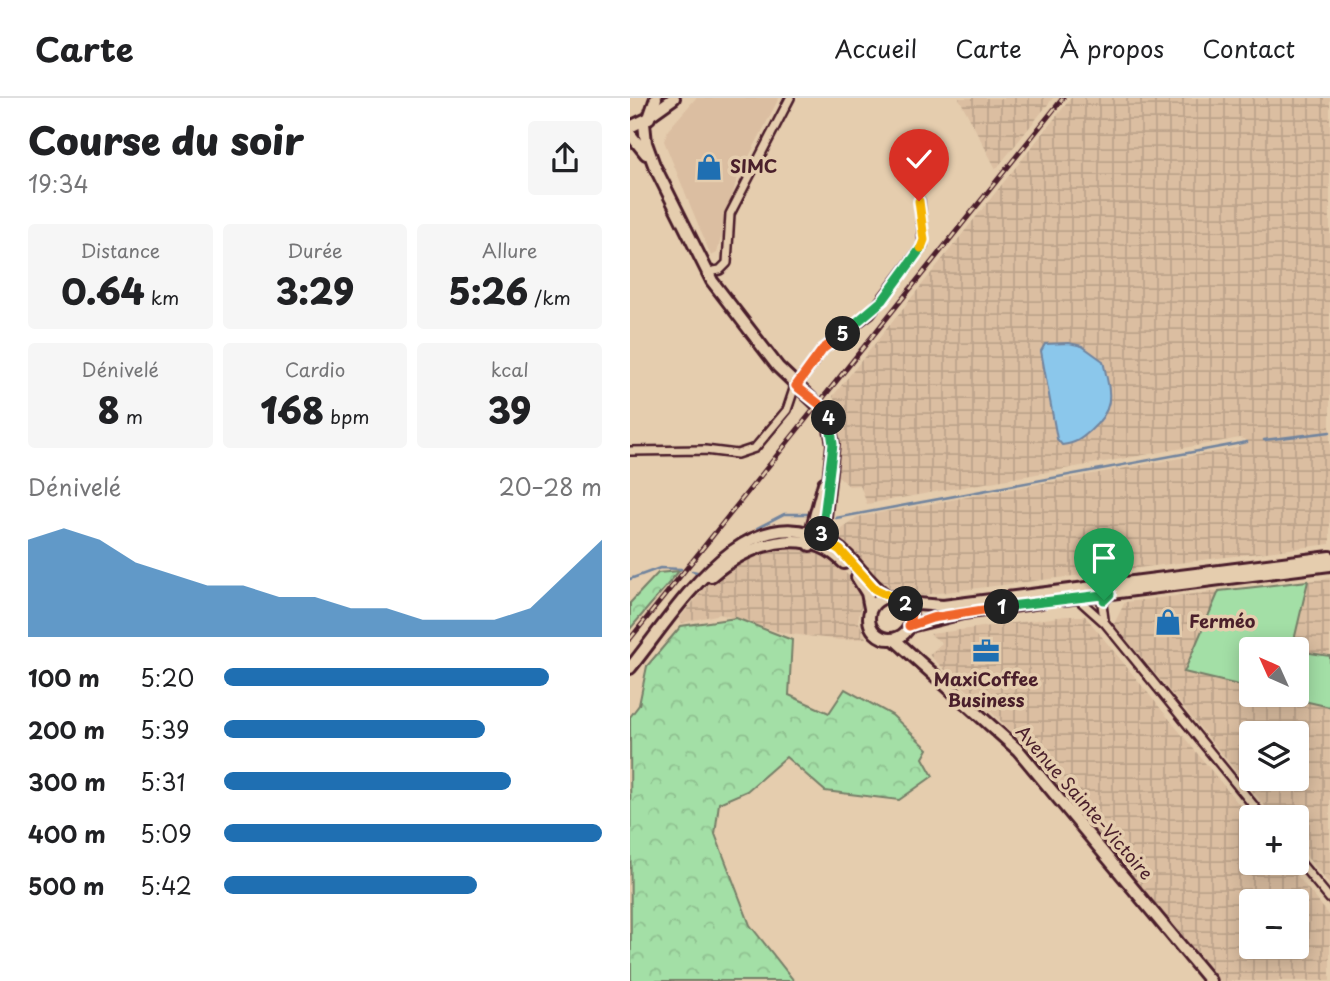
<!DOCTYPE html>
<html lang="fr">
<head>
<meta charset="utf-8">
<style>
	:root { --surface:#fff; --page:#f6f6f6; --text:#202124; --muted:#757577; --line:#e0e0e0; --accent:#1f6fb2 }
	body { margin:0; font-family:"Playpen Sans",sans-serif; background:var(--page); color:var(--text); height:100vh; display:flex; flex-direction:column; font-size:26px; white-space:nowrap }
	* { box-sizing:border-box; margin:0 }
	p { font-size:23px; color:var(--muted) }
	.icon { flex:none; width:38px; height:38px; fill:none; stroke:currentColor; stroke-width:2; stroke-linecap:round; stroke-linejoin:round }
	.map { position:relative; flex:1; overflow:hidden }
	.side { display:flex; flex-direction:column; background:var(--surface); width:630px }
	.side>* { flex:none }
	.needle { width:46px; rotate:315deg }
	.tools { position:absolute; left:609px; top:539px; display:grid; gap:14px }
	.tools a { display:grid; place-items:center; width:70px; height:70px; border-radius:7px; background:var(--surface); box-shadow:0 4px 18px #0003; font-size:35px }
	.pin { position:absolute; display:grid; place-items:center; width:60px; height:60px; color:#fff; margin:-72px -30px; border-radius:50% 50% 50% 0; rotate:-45deg; box-shadow:0 0 7px #0007 }
	.pin .icon { rotate:45deg }
	.km { position:absolute; width:35px; height:35px; margin:-18px; border-radius:50%; background:#222; color:#fff; font-size:19px; line-height:35px; text-align:center }
	.round { display:grid; place-items:center; flex:none; width:74px; height:74px; border-radius:7px; background:var(--page) }
	.head { display:flex; align-items:center; justify-content:space-between; height:119px; padding:0 28px }
	h1 { font-size:38px; font-weight:800; line-height:52px }
	.metrics { display:grid; grid-template-columns:repeat(3,1fr); gap:10px; height:119px; padding:7px 28px }
	.metrics div { display:grid; align-content:center; border-radius:7px; background:var(--page); text-align:center }
	.metrics b { font-size:35px; font-weight:800 }
	.metrics small { font-size:19px; font-weight:400 }
	.metrics p { font-size:19px }
	.chart { height:196px; padding:14px 28px }
	.chart p { display:flex; justify-content:space-between }
	.chart svg { width:100%; height:126px; margin-top:7px; fill:var(--accent); opacity:.7 }
	ul { padding:0 28px; list-style:none; font-size:23px }
	li { display:grid; grid-template-columns:112px 84px 1fr; align-items:center; height:52px }
	li i { height:18px; border-radius:9px; background:var(--accent) }
	header { display:flex; align-items:center; gap:42px; box-sizing:border-box; height:98px; padding:0 35px; background:var(--surface); border-bottom:2px solid var(--line) }
	header strong { font-size:33px }
	nav { display:flex; gap:38px; margin-inline-start:auto; font-size:24px }
	main { display:flex; flex:1; min-height:0 }
	.map>svg:first-child { display:block }
	.built { fill:#dbbea1 }
	.industrial { fill:url(#industrial-grid); fill-rule:evenodd }
	.green { fill:#a3dfa6; stroke:#767f68; stroke-width:2 }
	.forest { fill:url(#forest-crowns); stroke:#767f68; stroke-width:2 }
	.water { fill:#8bc7eb; stroke:#71849e; stroke-width:2 }
	.lines { fill:none; stroke-linecap:round; stroke-linejoin:round }
	.stream { stroke:#71849e; stroke-width:2.5 }
	.street-casing { stroke:#4a1f2b; stroke-width:12 }
	.secondary-casing { stroke:#4a1f2b; stroke-width:16 }
	.street { stroke:#e5cdae; stroke-width:7 }
	.secondary { stroke:#e5cdae; stroke-width:10 }
	.rail-casing { stroke:#4a1f2b; stroke-width:5 }
	.rail { stroke:#e5cdae; stroke-width:2.5; stroke-dasharray:8; stroke-linecap:butt }
	.split-1-casing { stroke:#fff; stroke-width:14 }
	.split-2-casing { stroke:#fff; stroke-width:14 }
	.split-3-casing { stroke:#fff; stroke-width:14 }
	.split-4-casing { stroke:#fff; stroke-width:14 }
	.split-5-casing { stroke:#fff; stroke-width:14 }
	.split-6-casing { stroke:#fff; stroke-width:14 }
	.split-7-casing { stroke:#fff; stroke-width:14 }
	.split-1 { stroke:#22a559; stroke-width:9 }
	.split-2 { stroke:#f0652b; stroke-width:9 }
	.split-3 { stroke:#f5b400; stroke-width:9 }
	.split-4 { stroke:#22a559; stroke-width:9 }
	.split-5 { stroke:#f0652b; stroke-width:9 }
	.split-6 { stroke:#22a559; stroke-width:9 }
	.split-7 { stroke:#f5b400; stroke-width:9 }
	.labels { text-anchor:middle; stroke-width:7; stroke-linejoin:round; paint-order:stroke }
	.poi-label { font-size:18px; font-weight:bold; fill:#4a1f2b; stroke:#e5cdae; text-anchor:start }
	.street-label { font-size:18px; fill:#4a1f2b; stroke:#e5cdae }
</style>
</head>
<body>
<header>
<strong>Carte</strong>
<nav><a>Accueil</a><a>Carte</a><a>À propos</a><a>Contact</a></nav>
</header>
<main>
<section class="side">
<div class="head"><div><h1>Course du soir</h1><p>19:34</p></div><a class="round"><svg class="icon" aria-label="share" viewBox="0 0 24 24"><path d="M12 15V3M7 8l5-5 5 5M5 13v7h14v-7"/></svg></a></div>
<div class="metrics">
<div><p>Distance</p><b>0.64<small> km</small></b></div>
<div><p>Durée</p><b>3:29</b></div>
<div><p>Allure</p><b>5:26<small> /km</small></b></div>
</div>
<div class="metrics">
<div><p>Dénivelé</p><b>8<small> m</small></b></div>
<div><p>Cardio</p><b>168<small> bpm</small></b></div>
<div><p>kcal</p><b>39</b></div>
</div>
<div class="chart"><p><span>Dénivelé</span>20–28 m</p>
<svg viewBox="0 0 160 44" preserveAspectRatio="none"><path d="M0 44V10L10 6L20 10L30 18L40 22L50 26L60 26L70 30L80 30L90 34L100 34L110 38L120 38L130 38L140 34L150 22L160 10V44z"/></svg>
</div>
<ul>
<li><b>100 m</b>5:20<i style="width:86%"></i></li>
<li><b>200 m</b>5:39<i style="width:69%"></i></li>
<li><b>300 m</b>5:31<i style="width:76%"></i></li>
<li><b>400 m</b>5:09<i style="width:100%"></i></li>
<li><b>500 m</b>5:42<i style="width:67%"></i></li>
</ul>
</section>
<div class="map">
<svg width="700" height="883" viewBox="0 0 700 883">
	<defs>
		<pattern id="industrial-grid" width="8" height="8" patternUnits="userSpaceOnUse" patternTransform="scale(1.75)"><rect width="8" height="8" fill="#dbbea1"/><path d="M0 4h8M4 0v8" fill="none" stroke="#bda38b"/></pattern>
		<pattern id="forest-crowns" width="20" height="18" patternUnits="userSpaceOnUse" patternTransform="scale(1.75)"><rect width="20" height="18" fill="#a3dfa6"/><path d="M2 6a3 3 0 1 1 6 0M12 15a3 3 0 1 1 6 0" fill="none" stroke="#8ebf8f"/></pattern>
	</defs>
	<rect width="100%" height="100%" fill="#e5cdae"/>
	<filter id="ink" filterUnits="userSpaceOnUse"><feTurbulence type="fractalNoise" baseFrequency=".0143" numOctaves="2"/><feDisplacementMap in="SourceGraphic" scale="14" xChannelSelector="R" yChannelSelector="G"/><feConvolveMatrix kernelMatrix="1 2 1 2 8 2 1 2 1" color-interpolation-filters="sRGB"/></filter>
	<g filter="url(#ink)">
		<!-- built -->
		<polygon class="built" points="66,0 149,0 106,84 87,155 81,158 34,43 38,32"/>
		<!-- industrial -->
		<g class="industrial">
			<polygon points="329,0 423,0 366,71"/>
			<polygon points="441,0 700,0 700,446 277,499 240,477 206,436 227,419 605,350 618,343 610,340 237,406 230,387 219,388 205,375 210,318 203,298"/>
			<polygon points="143,448 167,448 189,454 208,466 223,483 233,503 228,522 236,540 210,542 153,535 90,516 52,525 49,521 80,484 116,458"/>
			<polygon points="700,480 700,558 662,551 678,483"/>
			<path d="M589,493L555,574L621,590V597H648L700,609V787L667,747V719H644L484,526L495,504ZM621,635H667V681H621Z"/>
			<path d="M436,518H455L621,721V765H657L700,818V883H590L376,628L299,557L312,545L300,536ZM667,803V849H621V803Z"/>
		</g>
		<!-- green -->
		<g class="green">
			<polygon points="678,483 662,551 621,551 621,590 554,574 589,493"/>
			<polygon points="667,553 700,558 700,609 648,597 667,597"/>
		</g>
		<!-- forest -->
		<g class="forest">
			<polygon points="49,473 0,531 0,505 28,475"/>
			<polygon points="106,520 162,542 159,597 199,615 215,591 262,617 298,651 293,660 303,678 269,702 195,693 156,659 117,693 89,705 85,736 120,827 164,883 1,883 0,619 9,607 17,568 51,528"/>
		</g>
		<!-- water -->
		<path class="water" d="M439,245L452,248L473,263C480,295 487,309 460,333C450,342 446,345 432,347L427,341L411,253L415,246Z"/>
		<g class="lines">
			<!-- stream -->
			<g class="stream">
				<polyline points="634,342 700,334"/>
				<polyline points="206,420 617,344"/>
				<polyline points="127,430 154,416 177,416"/>
				<polyline points="62,473 67,474"/>
				<polyline points="0,481 30,470 51,471"/>
			</g>
			<defs>
				<g id="street">
					<polyline points="77,174 90,172 97,165 100,116 160,0"/>
					<polyline points="0,353 75,352 107,356 125,350 157,312 164,291 193,251 240,216 293,147 290,103"/>
					<polyline points="447,500 475,525 633,719"/>
					<polyline points="474,521 472,506 480,496"/>
					<polyline points="667,761 700,801"/>
				</g>
				<g id="secondary">
					<polyline points="23,15 44,0"/>
					<polyline points="14,25 16,45 24,67 82,183 148,269 197,316 203,346 194,428 189,439 180,447"/>
					<polyline points="0,29 19,20 26,0"/>
					<polyline points="0,36 16,56"/>
					<polyline points="179,441 194,385"/>
					<path d="M81,478C116,448 175,424 214,465"/>
					<polyline points="227,479 237,495 240,510"/>
					<circle cx="260" cy="520" r="21"/>
					<polyline points="434,501 700,467"/>
					<polyline points="275,505 313,508 700,459"/>
					<polyline points="280,528 333,515 411,504"/>
					<polyline points="264,541 388,652 580,883"/>
					<path d="M0,570C46,514 116,391 203,446C224,459 236,484 257,498"/>
				</g>
			</defs>
			<!-- street casing -->
			<use href="#street" class="street-casing"/>
			<!-- secondary casing -->
			<use href="#secondary" class="secondary-casing"/>
			<!-- street -->
			<use href="#street" class="street"/>
			<!-- secondary -->
			<use href="#secondary" class="secondary"/>
			<defs>
				<polyline id="rail" points="0,541 433,0"/>
			</defs>
			<!-- rail casing -->
			<use href="#rail" class="rail-casing"/>
			<!-- rail -->
			<use href="#rail" class="rail"/>
		</g>
	</g>
	<g class="lines" filter="url(#ink)">
		<defs>
			<polyline id="split-1" points="372,509 480,496 474,502"/>
			<polyline id="split-2" points="276,506 281,516 279,528 302,520 372,509"/>
			<polyline id="split-3" points="192,436 189,439 210,452 245,491 276,506"/>
			<polyline id="split-4" points="192,436 203,346 199,320"/>
			<polyline id="split-5" points="199,320 189,306 166,288 193,251 213,236"/>
			<polyline id="split-6" points="213,236 253,202 291,150"/>
			<polyline id="split-7" points="289,103 294,142 291,150"/>
		</defs>
		<!-- split-1 casing -->
		<use href="#split-1" class="split-1-casing"/>
		<!-- split-2 casing -->
		<use href="#split-2" class="split-2-casing"/>
		<!-- split-3 casing -->
		<use href="#split-3" class="split-3-casing"/>
		<!-- split-4 casing -->
		<use href="#split-4" class="split-4-casing"/>
		<!-- split-5 casing -->
		<use href="#split-5" class="split-5-casing"/>
		<!-- split-6 casing -->
		<use href="#split-6" class="split-6-casing"/>
		<!-- split-7 casing -->
		<use href="#split-7" class="split-7-casing"/>
		<!-- split-1 -->
		<use href="#split-1" class="split-1"/>
		<!-- split-2 -->
		<use href="#split-2" class="split-2"/>
		<!-- split-3 -->
		<use href="#split-3" class="split-3"/>
		<!-- split-4 -->
		<use href="#split-4" class="split-4"/>
		<!-- split-5 -->
		<use href="#split-5" class="split-5"/>
		<!-- split-6 -->
		<use href="#split-6" class="split-6"/>
		<!-- split-7 -->
		<use href="#split-7" class="split-7"/>
	</g>
	<!-- icons -->
	<defs>
		<symbol id="shop-bare" viewBox="-9 -9 18 18"><path d="M-5-2.5h2.3a2.7 3.5 0 0 1 5.4 0H5L5.5 6h-11ZM-1.5-2.5h3a1.5 2.3 0 0 0-3 0Z" fill="#1f6fb2" stroke="#e5cdae" stroke-width="2.5" paint-order="stroke"/></symbol>
		<symbol id="office-bare" viewBox="-9 -9 18 18"><path d="M-6-3h4V-5.5h4V-3h4V5H-6ZM-1-4.5V-3h2v-1.5ZM-6 0V1H6V0Z" fill="#1f6fb2" stroke="#e5cdae" stroke-width="2.5" paint-order="stroke"/></symbol>
	</defs>
	<g fill-rule="evenodd">
		<use href="#shop-bare" x="60" y="50" width="38" height="38"/>
		<use href="#shop-bare" x="519" y="505" width="38" height="38"/>
		<use href="#office-bare" x="337" y="534" width="38" height="38"/>
	</g>
	<g class="labels">
		<!-- poi labels -->
		<g class="poi-label">
			<text x="100" y="75">SIMC</text>
			<text x="559" y="530">Ferméo</text>
			<text x="356" y="588" text-anchor="middle">MaxiCoffee<tspan x="356" dy="21">Business</tspan></text>
		</g>
		<!-- street labels -->
		<g class="street-label">
			<text transform="translate(454 705) rotate(49)" y="6">Avenue Sainte-Victoire</text>
		</g>
	</g>
</svg>
<div class="tools">
<a><svg class="needle" viewBox="-14 -14 28 28"><path d="M0-13l5 13h-10z" fill="#e53935"/><path d="M0 13l5-13h-10z" fill="#757577"/></svg></a>
<a><svg class="icon" aria-label="layers" viewBox="0 0 24 24"><path d="M12 4l9 5-9 5-9-5zM3 14l9 5 9-5"/></svg></a>
<a>+</a>
<a>−</a>
</div>
<div class="pin" style="left:474px;top:502px;background:#1e9e55"><svg class="icon" aria-label="arrive" viewBox="0 0 24 24"><path d="M6 21V4h12l-3 4 3 4H6"/></svg></div>
<div class="pin" style="left:289px;top:103px;background:#d93025"><svg class="icon" aria-label="check" viewBox="0 0 24 24"><path d="M5 12l5 5 9-10"/></svg></div>
<b class="km" style="left:372px;top:509px">1</b>
<b class="km" style="left:276px;top:506px">2</b>
<b class="km" style="left:192px;top:436px">3</b>
<b class="km" style="left:199px;top:320px">4</b>
<b class="km" style="left:213px;top:236px">5</b>
</div>
</main>
</body>
</html>
